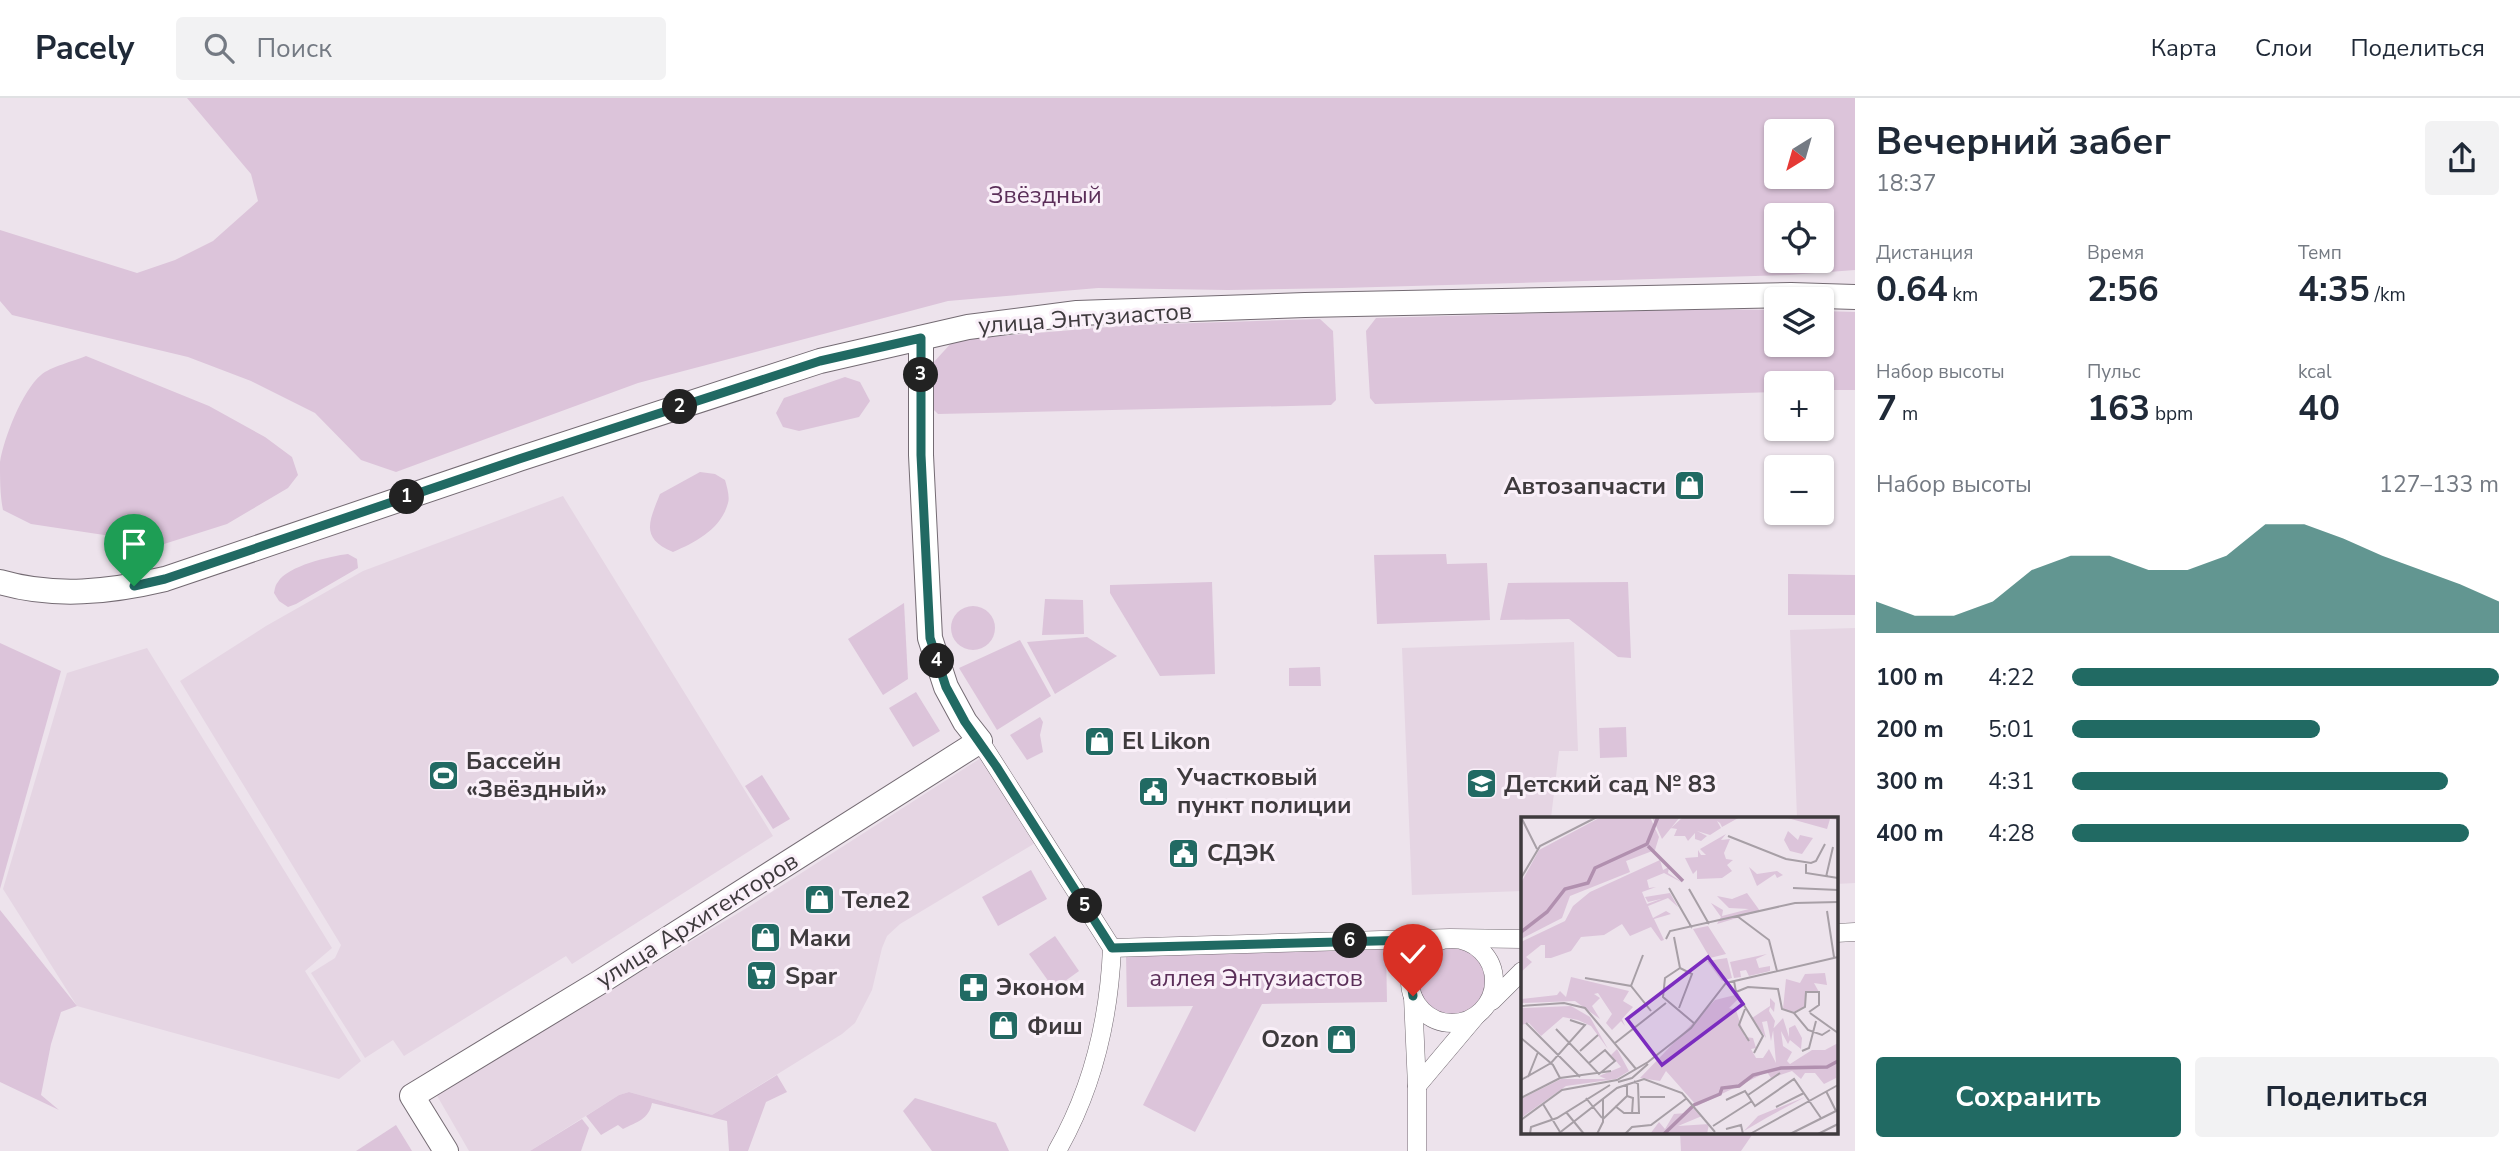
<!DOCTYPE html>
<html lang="ru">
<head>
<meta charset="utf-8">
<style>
	:root { --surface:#fff; --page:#f2f2f3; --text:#1f2937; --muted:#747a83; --line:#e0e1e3; --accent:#216a63 }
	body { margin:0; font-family:"Nunito Sans",sans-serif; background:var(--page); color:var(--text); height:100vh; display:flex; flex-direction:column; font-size:26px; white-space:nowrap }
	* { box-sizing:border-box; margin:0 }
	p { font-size:23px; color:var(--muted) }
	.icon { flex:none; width:38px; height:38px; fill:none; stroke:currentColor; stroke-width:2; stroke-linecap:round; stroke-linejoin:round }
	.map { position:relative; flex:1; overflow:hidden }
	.details { display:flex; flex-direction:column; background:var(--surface); width:665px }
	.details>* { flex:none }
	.needle { width:46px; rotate:217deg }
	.tools { position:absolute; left:1764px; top:21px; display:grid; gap:14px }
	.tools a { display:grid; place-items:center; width:70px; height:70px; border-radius:7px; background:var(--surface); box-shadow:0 2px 5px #0004; font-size:35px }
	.pin { position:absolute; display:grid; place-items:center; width:60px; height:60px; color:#fff; margin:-72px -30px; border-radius:50% 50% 50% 0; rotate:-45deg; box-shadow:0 0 7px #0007 }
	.pin .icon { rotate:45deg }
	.km { position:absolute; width:35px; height:35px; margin:-18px; border-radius:50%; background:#222; color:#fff; font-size:19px; line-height:35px; text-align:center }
	.round { display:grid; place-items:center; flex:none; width:74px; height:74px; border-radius:7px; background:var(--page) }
	.summary { display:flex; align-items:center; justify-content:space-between; height:119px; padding:0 21px }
	h1 { font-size:38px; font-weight:700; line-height:52px }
	.metrics { display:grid; grid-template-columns:repeat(3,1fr); gap:10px; height:119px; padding:7px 21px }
	.metrics div { display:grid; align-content:center }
	.metrics b { font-size:35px; font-weight:700 }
	.metrics small { font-size:19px; font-weight:400 }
	.metrics p { font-size:19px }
	.chart { height:196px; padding:14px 21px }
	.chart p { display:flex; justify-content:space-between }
	.chart svg { width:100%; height:126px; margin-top:7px; fill:var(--accent); opacity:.7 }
	.action { display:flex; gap:14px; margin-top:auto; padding:14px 21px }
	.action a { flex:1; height:80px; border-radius:7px; background:var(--accent); color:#fff; font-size:28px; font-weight:700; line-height:80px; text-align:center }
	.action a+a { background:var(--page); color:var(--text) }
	ul { padding:0 21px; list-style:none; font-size:23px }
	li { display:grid; grid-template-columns:112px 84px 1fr; align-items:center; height:52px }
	li i { height:18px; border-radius:9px; background:var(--accent) }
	header { display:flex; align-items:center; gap:42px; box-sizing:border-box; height:98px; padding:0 35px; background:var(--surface); border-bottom:2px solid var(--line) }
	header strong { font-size:33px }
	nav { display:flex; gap:38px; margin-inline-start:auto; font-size:24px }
	.search { width:490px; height:63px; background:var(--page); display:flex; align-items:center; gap:18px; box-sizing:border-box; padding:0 24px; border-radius:7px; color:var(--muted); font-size:26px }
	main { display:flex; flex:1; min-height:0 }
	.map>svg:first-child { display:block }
	.built { fill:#e5d5e3 }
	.green { fill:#dcc4da; fill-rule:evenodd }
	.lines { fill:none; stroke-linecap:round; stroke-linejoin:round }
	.street-casing { stroke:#746b73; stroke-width:19 }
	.secondary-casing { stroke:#746b73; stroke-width:26 }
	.street { stroke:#fff; stroke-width:18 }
	.secondary { stroke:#fff; stroke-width:24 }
	.route-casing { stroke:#fff; stroke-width:14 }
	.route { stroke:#216a63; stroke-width:9 }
	.labels { text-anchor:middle; stroke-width:6; stroke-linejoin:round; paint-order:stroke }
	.park-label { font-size:24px; fill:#5b2f59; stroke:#faf0f9 }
	.street-label { font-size:24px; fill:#3e3a3d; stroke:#faf0f9 }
	.poi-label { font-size:24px; font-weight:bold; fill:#3e3a3d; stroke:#faf0f9; text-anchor:start }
	.inset-river { fill:none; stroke:#b190af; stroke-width:3.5 }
	.inset-road { fill:none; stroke:#a79fa6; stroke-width:2 }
	.view { fill:#7b2cbf; fill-opacity:0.15; stroke:#7b2cbf; stroke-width:3.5 }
	.inset-edge { fill:none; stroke:#3e3a3d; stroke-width:3.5 }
</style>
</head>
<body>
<header>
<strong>Pacely</strong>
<div class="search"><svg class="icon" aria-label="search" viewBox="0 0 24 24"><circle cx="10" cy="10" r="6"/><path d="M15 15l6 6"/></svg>Поиск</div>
<nav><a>Карта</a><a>Слои</a><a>Поделиться</a></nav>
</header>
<main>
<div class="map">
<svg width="1855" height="1053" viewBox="0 0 1855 1053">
	<rect width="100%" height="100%" fill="#ede3ec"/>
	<!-- built -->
	<g class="built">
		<polygon points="563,398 773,738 572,866 566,858 404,958 393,942 365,960 311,875 335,860 341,847 180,583 266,528 363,473"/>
		<polygon points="1855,530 1855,785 1836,786 1836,720 1797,720 1790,532"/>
		<polygon points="1574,544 1578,653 1559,653 1551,720 1522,720 1522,793 1412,797 1402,550"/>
		<polygon points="147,550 332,850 305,873 361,963 339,981 77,908 3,791 67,575"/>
		<polygon points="984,658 1037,744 900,826 887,838 882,850 872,892 855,925 842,936 712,1017 629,994 619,997 530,1053 469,1053 436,996 750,808"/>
	</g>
	<!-- green -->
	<g class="green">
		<path d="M187,0H1855V172L1789,177L1342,190L1228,192L1098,190L948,203L638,285L396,374L361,362L315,315L251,283L188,259L12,217L0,203V132L137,175L175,162L213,143L258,103L251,76ZM1776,33H1822V79H1776ZM1776,117H1822V163H1776Z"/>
		<polygon points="1694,211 1776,212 1776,247 1822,247 1822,213 1855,214 1855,292 1822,292 1822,285 1776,285 1776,294 1375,306 1370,300 1366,233 1376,220"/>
		<polygon points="1320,221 1333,233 1336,302 1331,307 938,316 934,312 933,265 954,242 1132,227"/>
		<path d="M86,258L209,308L265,339L292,359L298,377L288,390L227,426L164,446L31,426L3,412C0,397 0,380 0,364C4,340 22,293 41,277C50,269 74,263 86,258Z"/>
		<polygon points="845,279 860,284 870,303 859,319 799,333 783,329 776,315 784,300"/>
		<path d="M700,374L715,376L725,382C727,389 730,399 728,405C721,431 696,444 673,454C640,440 649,424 660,396Z"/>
		<path d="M348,456L357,461L358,470L296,506L288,509L279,503L274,495C275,491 275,487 278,484C287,468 331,458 348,456Z"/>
		<polygon points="1446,456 1447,466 1487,465 1490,522 1377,526 1374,457"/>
		<polygon points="1788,476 1855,477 1855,517 1788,517"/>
		<polygon points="1212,484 1215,576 1160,578 1110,495 1110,487"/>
		<polygon points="1628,484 1631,560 1618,559 1569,521 1500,522 1508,485"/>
		<polygon points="1045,501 1083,502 1084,536 1042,537"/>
		<polygon points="904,505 908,581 883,597 848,541"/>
		<circle cx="973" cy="530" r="22"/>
		<polygon points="1087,539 1117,558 1055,596 1027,544"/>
		<polygon points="1020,542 1051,598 997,632 959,570"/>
		<polygon points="0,545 61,573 0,791"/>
		<polygon points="1320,569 1321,588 1289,588 1289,570"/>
		<polygon points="916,594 940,633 913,649 889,610"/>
		<polygon points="1040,619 1043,624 1040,637 1043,654 1027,662 1010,637"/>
		<polygon points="1626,629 1627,659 1600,660 1599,630"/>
		<polygon points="762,677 790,721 773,731 745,688"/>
		<polygon points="1031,772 1047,801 998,828 982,799"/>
		<polygon points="0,812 77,908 61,914 51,946 41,997 59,1012 0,984"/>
		<polygon points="1055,838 1079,873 1054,891 1029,856"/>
		<polygon points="1386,850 1387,904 1262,906 1195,1034 1143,1007 1193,908 1127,909 1126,856"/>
		<circle cx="1452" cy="883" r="33"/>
		<path d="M777,977L787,994L766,1004L748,1053H729L727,1023L652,1005C649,1021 637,1024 623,1031L618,1027L601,1037L586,1018L619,997L629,994L712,1017Z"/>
		<polygon points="915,1000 996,1025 1009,1053 932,1053 903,1013"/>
		<polygon points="582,1021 589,1030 581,1053 530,1053"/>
		<polygon points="396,1027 412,1053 356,1053"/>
		<polygon points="1680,1034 1754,1034 1741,1053 1681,1053"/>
	</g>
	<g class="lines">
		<defs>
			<g id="street">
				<path d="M980,643L1112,850C1109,922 1093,990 1057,1053"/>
				<polyline points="1836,835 1855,834"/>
				<circle cx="1452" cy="883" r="42"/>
				<polyline points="1112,850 1450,840 1522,841"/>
				<polyline points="1413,899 1417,988 1417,1053"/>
				<polyline points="1492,903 1522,873"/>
				<polyline points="1417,988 1476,918"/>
			</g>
			<g id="secondary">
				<path d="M0,484C55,500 110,494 165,481L519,361L820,263L968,229L1077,215L1305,207L1791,197L1855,199"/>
				<polyline points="446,1053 412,998 600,884 980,643 965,624 946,589 930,540 921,357 921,240"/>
			</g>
		</defs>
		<!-- street casing -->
		<use href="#street" class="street-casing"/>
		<!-- secondary casing -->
		<use href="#secondary" class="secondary-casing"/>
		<!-- street -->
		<use href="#street" class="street"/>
		<!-- secondary -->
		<use href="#secondary" class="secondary"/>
	</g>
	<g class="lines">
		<defs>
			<polyline id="route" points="134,488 165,481 519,361 820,263 921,240 921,357 930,540 946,589 965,624 996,668 1112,850 1414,842 1410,878 1413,898"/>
		</defs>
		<!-- route casing -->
		<use href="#route" class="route-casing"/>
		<!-- route -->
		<use href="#route" class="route"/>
	</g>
	<!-- icons -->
	<defs>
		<symbol id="shop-square" viewBox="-11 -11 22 22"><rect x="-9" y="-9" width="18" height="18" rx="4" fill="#216a63" stroke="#faf0f9"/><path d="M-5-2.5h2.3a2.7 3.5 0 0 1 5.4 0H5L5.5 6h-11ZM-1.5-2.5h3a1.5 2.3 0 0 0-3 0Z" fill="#fff"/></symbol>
		<symbol id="stadium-square" viewBox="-11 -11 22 22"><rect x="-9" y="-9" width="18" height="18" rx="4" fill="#216a63" stroke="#faf0f9"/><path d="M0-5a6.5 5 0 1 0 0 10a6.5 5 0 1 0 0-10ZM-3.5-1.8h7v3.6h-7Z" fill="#fff"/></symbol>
		<symbol id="school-square" viewBox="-11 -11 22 22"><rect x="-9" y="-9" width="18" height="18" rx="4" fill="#216a63" stroke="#faf0f9"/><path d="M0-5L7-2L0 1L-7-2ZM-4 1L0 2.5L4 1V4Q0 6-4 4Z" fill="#fff"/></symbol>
		<symbol id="civic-square" viewBox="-11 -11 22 22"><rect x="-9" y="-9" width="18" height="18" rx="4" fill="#216a63" stroke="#faf0f9"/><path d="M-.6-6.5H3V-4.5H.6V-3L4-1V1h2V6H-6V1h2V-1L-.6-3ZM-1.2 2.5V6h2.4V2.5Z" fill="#fff"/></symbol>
		<symbol id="supermarket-square" viewBox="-11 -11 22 22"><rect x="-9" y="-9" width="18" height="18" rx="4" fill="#216a63" stroke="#faf0f9"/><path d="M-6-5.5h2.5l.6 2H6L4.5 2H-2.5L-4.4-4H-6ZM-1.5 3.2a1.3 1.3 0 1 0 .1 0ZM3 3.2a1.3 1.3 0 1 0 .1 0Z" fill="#fff"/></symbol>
		<symbol id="pharmacy-square" viewBox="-11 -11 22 22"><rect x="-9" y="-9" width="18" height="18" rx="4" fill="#216a63" stroke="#faf0f9"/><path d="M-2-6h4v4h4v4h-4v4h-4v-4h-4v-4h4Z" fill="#fff"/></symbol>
	</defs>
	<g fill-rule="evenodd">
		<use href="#shop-square" x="1672" y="370" width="35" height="35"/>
		<use href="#shop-square" x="1082" y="626" width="35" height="35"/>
		<use href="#stadium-square" x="426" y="660" width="35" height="35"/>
		<use href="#school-square" x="1464" y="668" width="35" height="35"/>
		<use href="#civic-square" x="1136" y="676" width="35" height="35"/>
		<use href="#civic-square" x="1166" y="738" width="35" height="35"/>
		<use href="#shop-square" x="802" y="784" width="35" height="35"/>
		<use href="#shop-square" x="748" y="822" width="35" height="35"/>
		<use href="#supermarket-square" x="744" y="860" width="35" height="35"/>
		<use href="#pharmacy-square" x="956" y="872" width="35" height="35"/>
		<use href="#shop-square" x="986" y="910" width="35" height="35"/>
		<use href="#shop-square" x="1324" y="924" width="35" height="35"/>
	</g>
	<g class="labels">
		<!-- park labels -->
		<g class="park-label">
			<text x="1045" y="105">Звёздный</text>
			<text x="1256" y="888">аллея Энтузиастов</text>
		</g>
		<!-- street labels -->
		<g class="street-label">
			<text transform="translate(1085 220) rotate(-4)" y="8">улица Энтузиастов</text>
			<text transform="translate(697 822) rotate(-32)" y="8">улица Архитекторов</text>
		</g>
		<!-- poi labels -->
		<g class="poi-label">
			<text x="1666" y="396" text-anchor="end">Автозапчасти</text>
			<text x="1122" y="651">El Likon</text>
			<text x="466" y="671">Бассейн<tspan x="466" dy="28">«Звёздный»</tspan></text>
			<text x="1177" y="687">Участковый<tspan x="1177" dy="28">пункт полиции</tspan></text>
			<text x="1504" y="694">Детский сад № 83</text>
			<text x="1207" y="763">СДЭК</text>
			<text x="842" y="810">Теле2</text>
			<text x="789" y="848">Маки</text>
			<text x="785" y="886">Spar</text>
			<text x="996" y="897">Эконом</text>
			<text x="1027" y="936">Фиш</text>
			<text x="1319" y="949" text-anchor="end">Ozon</text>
		</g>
	</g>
	<!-- overview -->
	<g transform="translate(1521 719)">
		<rect width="317" height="317" fill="#ede3ec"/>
		<path d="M80,0H129L138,20L134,33L105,44L109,55L49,79L41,101L0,122V66L18,33ZM131,0H159L141,22ZM162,0H219L201,10L199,6L196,4L200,11L189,18L176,14L186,19L180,24L174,22V16L167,24L164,19H153L156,12L150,11ZM263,0H317V3L309,2L306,12ZM267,14L277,23L279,18L292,21L281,37L269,34L263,23ZM205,17L200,23L209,22L203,36L205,42L212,43L206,48L211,54L201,61L176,62V53L172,57L164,41L177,40V33L180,38H185L179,32ZM139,43L142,53L148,50L147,56L162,66L143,56L126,63L128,71L135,70L121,75L126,87L140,82L127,85L124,80L149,76L157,90L147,81L127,89L132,101L145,94L150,97L133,102L143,123L140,124L130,110L109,119L101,107L83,118L60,120L50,134L30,141H24V128H20L5,140L11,145L0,155V125L44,104L52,89L69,75ZM228,50L236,57L256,54L262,58L256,61L254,57L236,69ZM226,76L239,94L196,107L200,100L190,86L202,93L201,99L228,92L208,91L196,79L211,82ZM187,109L205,137L189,141L172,112ZM246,137L235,142L238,151L249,149V154L228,159L225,153L219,154L220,160L213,161L209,145ZM206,141L211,161L201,164L186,144ZM304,156L306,168L293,166L298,175H284V190L272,195L262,192L265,162L279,166L284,157ZM50,160L108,174L102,184L112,190L101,202L104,209L100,204L91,213L85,206L91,197L77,176L73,177L79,181L71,189L79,202L54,184L0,186V182L36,178L39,174L45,180ZM214,178L218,181L208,191L215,193L224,220L232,221L235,231L230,232L235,241H242L248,232L255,246L252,212L262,201L268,220V211L274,208L281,221L280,232L269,223L267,227L260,214L262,229L271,235L266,244L269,247L291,233H304L317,226L315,261L303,267L294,256H284L280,262L271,254L250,261L246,255L176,289L145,254L139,264L119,261L194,183ZM249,181L254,186L253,195L249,190L248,194L254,204L250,224L246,204L241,205L245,221L231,201L249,189ZM50,189L69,200L87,232L70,209L57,203L42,200L20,219L8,206L0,208V191ZM96,232L108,254L95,262L45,269L0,301V282L40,262H85L78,259L100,250L90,238ZM284,280L247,300L223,314L237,299ZM171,288L181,299L157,309L188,307L186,317H129L138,305L144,312L153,297L165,296Z" fill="#dcc4da"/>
		<path class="inset-river" d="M127,29L162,64M0,115L26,95L44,72L67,66L74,51L126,27L137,0M143,317L173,288L199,277L201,271L218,269L232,258L260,251L306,250L317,244"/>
		<path class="inset-road" d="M0,0L16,32M207,19L265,42L290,46L295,44L304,27M285,45V56L317,61M305,60L312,30M0,61L19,29L76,0M148,71L171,111M272,71L317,73M168,72L188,107M306,94L313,140M216,99L248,123L256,154M153,120L159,151M145,122L149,114L274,86L317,85M159,151L144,161L142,180L174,207M64,161L110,169L130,194M213,164L215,175L227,170L257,172L261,192L273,196L284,190L285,175H298V188L288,195M110,169L122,138M215,175L242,219L233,236M0,189L43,186L64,191L115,252M158,191L171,157L159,151M224,192L218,208L228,224M273,196L287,213L301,218L309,213M289,196L317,216M5,206L59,260M35,212L78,257L94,244L84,233L68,246M0,221L32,248L39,261M94,226L145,186M59,234L77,218M281,234L288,231L295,204M7,260L17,235M0,263L30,246L64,208L49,203M97,265L111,261L127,247M305,274L315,294M227,278L259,256M106,279L112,281L111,297M119,280H144M0,281L39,261L90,254M65,281L81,301M205,283L224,274L234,289L273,262L300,301M22,287L39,315M94,289L103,296H118L117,267L113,264M255,290L283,276M45,295L63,317M82,302L106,279V267M0,303L41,273L96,263L127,245L170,211L205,166L317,140M192,309L231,284M205,312L220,308L222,317M9,317L10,310L36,301L89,268M37,317L96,271L123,262L161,276L194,315M76,317L82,305V282M104,317L111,310L130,308L166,281M229,317L317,268M269,317L317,293M297,317L317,307"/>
		<path class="view" d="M187,140L222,187L141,248L106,202Z"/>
		<rect width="317" height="317" class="inset-edge"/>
	</g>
</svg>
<div class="tools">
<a><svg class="needle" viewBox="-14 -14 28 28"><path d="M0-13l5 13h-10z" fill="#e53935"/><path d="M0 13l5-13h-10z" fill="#747a83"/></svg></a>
<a><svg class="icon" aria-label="locate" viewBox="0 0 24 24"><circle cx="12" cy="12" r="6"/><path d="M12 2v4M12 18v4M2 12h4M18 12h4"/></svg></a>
<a><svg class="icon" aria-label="layers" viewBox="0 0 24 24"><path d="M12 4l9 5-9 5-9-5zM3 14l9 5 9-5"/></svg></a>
<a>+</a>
<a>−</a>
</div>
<div class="pin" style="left:134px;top:488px;background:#1e9e55"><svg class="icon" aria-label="arrive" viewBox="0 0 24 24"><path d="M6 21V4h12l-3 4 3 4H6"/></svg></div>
<div class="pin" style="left:1413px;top:898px;background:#d93025"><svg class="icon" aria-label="check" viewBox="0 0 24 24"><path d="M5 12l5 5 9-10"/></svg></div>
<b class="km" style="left:407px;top:399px">1</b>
<b class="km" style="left:680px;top:309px">2</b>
<b class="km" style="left:921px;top:277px">3</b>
<b class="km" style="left:937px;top:563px">4</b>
<b class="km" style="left:1085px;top:808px">5</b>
<b class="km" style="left:1350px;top:843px">6</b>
</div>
<section class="details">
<div class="summary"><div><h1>Вечерний забег</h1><p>18:37</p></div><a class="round"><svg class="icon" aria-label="share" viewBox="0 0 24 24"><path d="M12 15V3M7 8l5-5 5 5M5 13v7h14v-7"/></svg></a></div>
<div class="metrics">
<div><p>Дистанция</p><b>0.64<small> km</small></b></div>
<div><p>Время</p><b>2:56</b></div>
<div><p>Темп</p><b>4:35<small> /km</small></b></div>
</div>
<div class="metrics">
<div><p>Набор высоты</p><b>7<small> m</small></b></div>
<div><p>Пульс</p><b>163<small> bpm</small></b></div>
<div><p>kcal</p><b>40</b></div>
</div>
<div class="chart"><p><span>Набор высоты</span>127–133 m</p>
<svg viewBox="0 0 160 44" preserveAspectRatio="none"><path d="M0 44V33L10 38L20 38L30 33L40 22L50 17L60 17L70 22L80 22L90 17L100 6L110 6L120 11L130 17L140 22L150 27L160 33V44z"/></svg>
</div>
<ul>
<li><b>100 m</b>4:22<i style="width:100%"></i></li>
<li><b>200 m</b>5:01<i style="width:58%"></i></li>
<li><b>300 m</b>4:31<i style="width:88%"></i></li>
<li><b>400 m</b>4:28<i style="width:93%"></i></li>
</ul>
<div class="action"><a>Сохранить</a><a>Поделиться</a></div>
</section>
</main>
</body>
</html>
